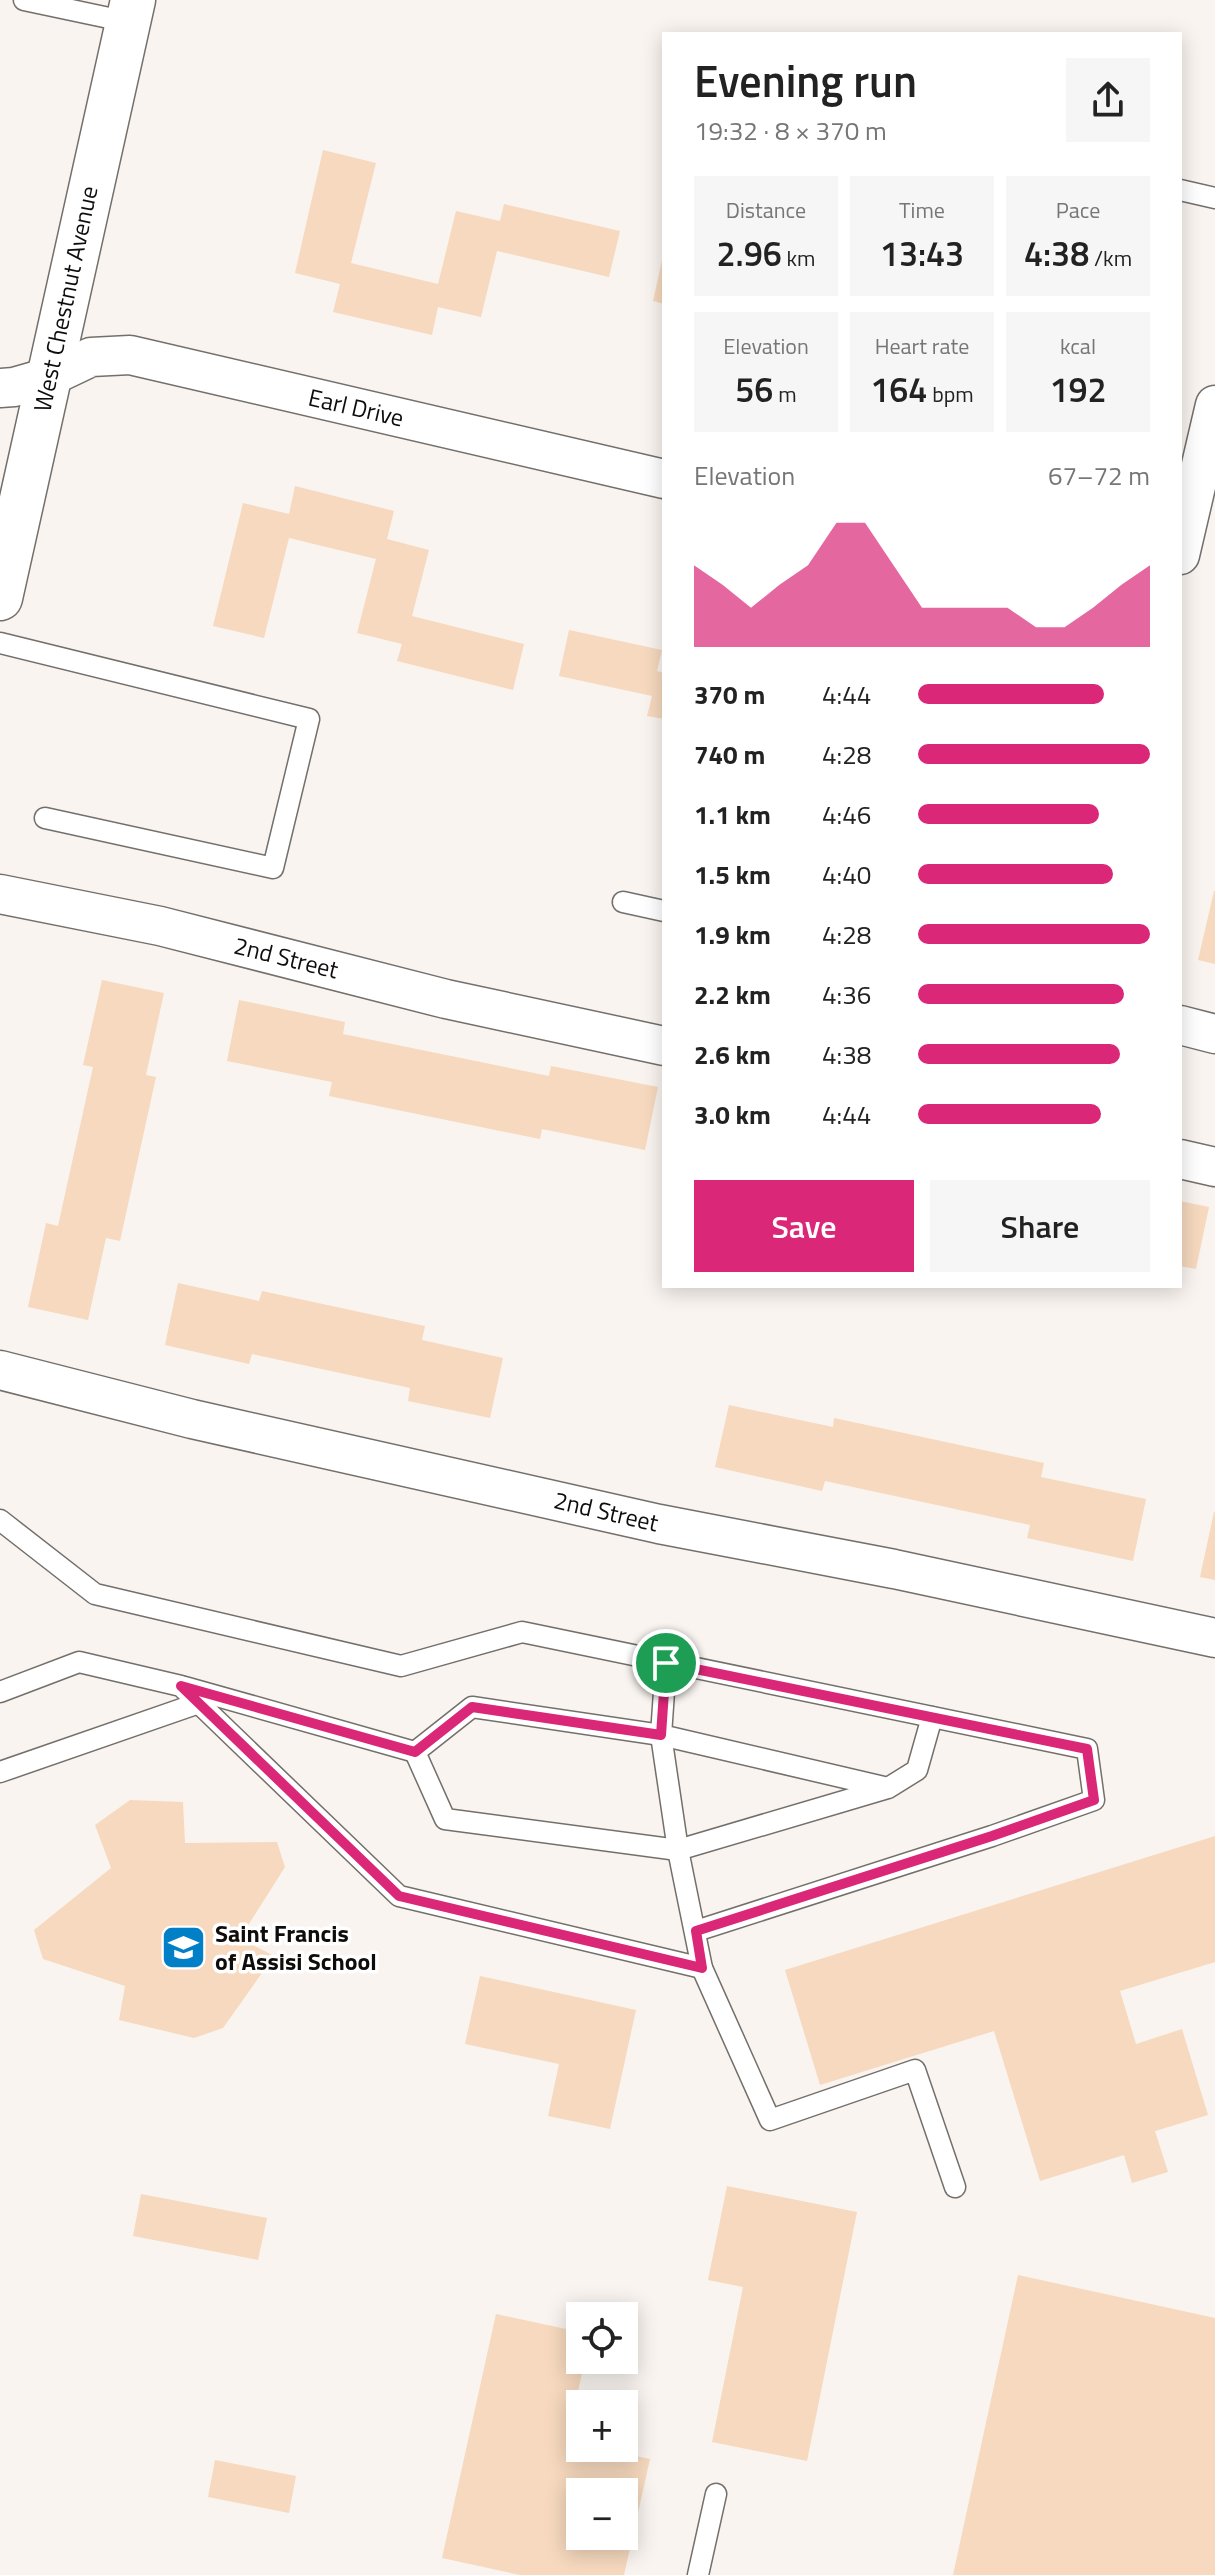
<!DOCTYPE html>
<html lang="en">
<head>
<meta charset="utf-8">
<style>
	:root { --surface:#fff; --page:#f6f6f6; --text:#222; --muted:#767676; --accent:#db2777 }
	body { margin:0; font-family:"Titillium Web",sans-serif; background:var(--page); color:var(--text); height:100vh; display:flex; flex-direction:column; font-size:30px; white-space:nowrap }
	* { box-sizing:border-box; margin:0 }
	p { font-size:26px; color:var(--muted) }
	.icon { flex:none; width:44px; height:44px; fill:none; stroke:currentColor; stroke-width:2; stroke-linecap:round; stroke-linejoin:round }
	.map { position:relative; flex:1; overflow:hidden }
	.panel { position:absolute; left:662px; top:32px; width:520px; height:1256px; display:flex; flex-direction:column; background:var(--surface); border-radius:0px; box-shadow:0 4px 20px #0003 }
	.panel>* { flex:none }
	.tools { position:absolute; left:566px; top:2302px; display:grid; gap:16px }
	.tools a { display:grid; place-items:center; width:72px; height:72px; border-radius:0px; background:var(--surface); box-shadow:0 4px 20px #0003; font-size:40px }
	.pin { position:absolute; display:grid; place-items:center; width:68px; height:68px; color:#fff; margin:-34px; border:4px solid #fff; border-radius:50%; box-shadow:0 2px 8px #0007 }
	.round { display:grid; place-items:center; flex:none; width:84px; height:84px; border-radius:0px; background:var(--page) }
	.headline { display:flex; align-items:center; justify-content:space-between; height:136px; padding:0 32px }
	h1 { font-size:44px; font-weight:600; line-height:60px }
	.stats { display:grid; grid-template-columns:repeat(3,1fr); gap:12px; height:136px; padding:8px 32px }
	.stats div { display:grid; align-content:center; border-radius:0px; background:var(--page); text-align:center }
	.stats b { font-size:34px; font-weight:600 }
	.stats small { font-size:22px; font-weight:400 }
	.stats p { font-size:22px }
	.chart { height:224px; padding:16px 32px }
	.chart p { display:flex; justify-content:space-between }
	.chart svg { width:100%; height:144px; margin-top:8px; fill:var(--accent); opacity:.7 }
	.button { display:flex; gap:16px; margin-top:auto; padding:16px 32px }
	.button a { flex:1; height:92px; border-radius:0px; background:var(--accent); color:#fff; font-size:32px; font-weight:600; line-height:92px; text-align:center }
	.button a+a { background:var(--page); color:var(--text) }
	ul { padding:0 32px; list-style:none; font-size:26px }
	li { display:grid; grid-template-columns:128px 96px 1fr; align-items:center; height:60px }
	li i { height:20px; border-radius:10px; background:var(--accent) }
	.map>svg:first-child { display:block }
	.building { fill:#f6d9be; fill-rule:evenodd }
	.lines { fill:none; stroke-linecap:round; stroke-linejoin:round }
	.service-casing { stroke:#736f6b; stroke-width:23 }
	.minor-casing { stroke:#736f6b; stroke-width:41 }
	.tertiary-casing { stroke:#736f6b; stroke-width:47 }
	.service { stroke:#fff; stroke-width:20 }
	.minor { stroke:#fff; stroke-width:38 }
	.tertiary { stroke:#fff; stroke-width:44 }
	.route-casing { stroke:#fff; stroke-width:16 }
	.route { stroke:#db2777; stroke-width:10 }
	.labels { text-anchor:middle; stroke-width:7; stroke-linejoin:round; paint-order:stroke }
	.street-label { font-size:24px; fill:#0f0d0c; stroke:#fff }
	.poi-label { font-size:24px; font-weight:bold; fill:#0f0d0c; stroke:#fff; text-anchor:start }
</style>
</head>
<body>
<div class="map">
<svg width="1215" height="2575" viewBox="0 0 1215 2575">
	<rect width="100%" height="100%" fill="#f9f4ef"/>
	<!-- building -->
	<g class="building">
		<polygon points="323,150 376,163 351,263 438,284 456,211 500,221 504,204 620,231 609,277 497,251 481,317 438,307 432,335 333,312 340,284 295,273"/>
		<polygon points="663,256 664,256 664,304 653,301"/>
		<polygon points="295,486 394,511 387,539 429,550 412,616 524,644 513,690 397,661 402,644 357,633 376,559 289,538 264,638 213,626 243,503 289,514"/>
		<polygon points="569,630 662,650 657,671 664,673 664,719 647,716 652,696 559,676"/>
		<polygon points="1214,891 1215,891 1215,964 1198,960"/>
		<polygon points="102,980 164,993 146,1075 156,1077 120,1241 106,1238 88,1320 28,1307 46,1223 58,1226 93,1067 83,1065"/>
		<polygon points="239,1000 345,1022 343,1034 549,1076 551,1066 658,1087 645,1150 542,1129 540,1139 329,1096 332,1082 227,1061"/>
		<polygon points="1180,1201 1209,1207 1196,1269 1180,1266"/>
		<polygon points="178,1283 259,1301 262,1291 425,1326 422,1340 503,1358 490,1418 408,1401 410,1388 252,1354 249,1364 165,1345"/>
		<polygon points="729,1405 833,1427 834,1418 1044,1463 1041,1477 1146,1499 1133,1561 1027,1538 1030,1525 825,1481 822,1491 715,1467"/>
		<polygon points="1214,1512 1215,1512 1215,1580 1200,1577"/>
		<polygon points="130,1800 183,1802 185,1843 277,1842 285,1867 240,1938 274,1956 223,2028 194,2038 119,2020 125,1986 43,1959 34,1930 111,1868 95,1825"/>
		<polygon points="1215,1836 1215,1962 1120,1991 1136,2044 1182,2029 1208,2115 1155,2131 1168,2172 1132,2183 1124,2155 1040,2181 994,2031 820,2085 785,1970"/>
		<polygon points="480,1976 636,2010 610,2129 548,2116 559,2064 465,2044"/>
		<polygon points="727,2186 857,2212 807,2461 712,2442 743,2287 708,2280"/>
		<polygon points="141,2194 267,2218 258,2260 133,2236"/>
		<polygon points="1018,2275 1215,2318 1215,2575 953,2575"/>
		<path d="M496,2314L580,2332V2360H585L567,2441L580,2444V2448H600L650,2459L624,2575H520L442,2558ZM580,2492H624V2536H580Z"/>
		<polygon points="215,2460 296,2476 289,2513 208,2497"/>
	</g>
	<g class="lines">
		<defs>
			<g id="service">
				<polyline points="24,0 128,22"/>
				<polyline points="1180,190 1215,198"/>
				<polyline points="0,643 309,719 273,868 45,818"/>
				<polyline points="623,902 664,911"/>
				<polyline points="0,1520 95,1594 401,1666 522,1632 1087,1749 1094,1800 992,1836 696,1931"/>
				<polyline points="666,1663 661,1735 678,1850 702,1968 770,2120 915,2070 955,2187"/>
				<polyline points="185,1687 415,1752"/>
				<polyline points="0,1692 79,1662 181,1686 399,1896 702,1968"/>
				<polyline points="0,1772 199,1703"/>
				<polyline points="888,1788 661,1735 472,1707 415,1752 445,1819 678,1850 888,1788 917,1770 932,1717"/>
				<polyline points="698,2575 716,2494"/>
			</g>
			<g id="minor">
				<polyline points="0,388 14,387 49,377 91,357 130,355 664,479"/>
				<polyline points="1180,555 1215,405"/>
				<polyline points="0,894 160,926 446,999 664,1046"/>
				<polyline points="1180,1025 1215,1034"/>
				<polyline points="1180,1159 1215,1167"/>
				<polyline points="0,1370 192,1419 659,1524 894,1569 1215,1638"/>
			</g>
			<polyline id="tertiary" points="0,598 133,0"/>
		</defs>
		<!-- service casing -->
		<use href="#service" class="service-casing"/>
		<!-- minor casing -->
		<use href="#minor" class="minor-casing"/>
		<!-- tertiary casing -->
		<use href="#tertiary" class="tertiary-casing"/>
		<!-- service -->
		<use href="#service" class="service"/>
		<!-- minor -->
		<use href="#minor" class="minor"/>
		<!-- tertiary -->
		<use href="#tertiary" class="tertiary"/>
	</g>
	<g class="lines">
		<defs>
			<polygon id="route" points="666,1663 1087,1749 1094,1800 992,1836 696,1931 702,1968 399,1896 181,1686 415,1752 472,1707 661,1735"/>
		</defs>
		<!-- route casing -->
		<use href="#route" class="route-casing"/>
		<!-- route -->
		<use href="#route" class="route"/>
	</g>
	<!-- icons -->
	<defs>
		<symbol id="school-square" viewBox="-11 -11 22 22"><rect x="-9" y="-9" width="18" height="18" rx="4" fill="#0180c8" stroke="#fff"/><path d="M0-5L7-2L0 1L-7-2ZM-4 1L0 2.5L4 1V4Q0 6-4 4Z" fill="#fff"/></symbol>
	</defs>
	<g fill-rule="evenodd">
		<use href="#school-square" x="158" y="1922" width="51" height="51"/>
	</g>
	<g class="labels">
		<!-- street labels -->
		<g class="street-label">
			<text transform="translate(66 299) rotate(-78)" y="8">West Chestnut Avenue</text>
			<text transform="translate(356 408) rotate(13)" y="8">Earl Drive</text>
			<text transform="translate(286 958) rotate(14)" y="8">2nd Street</text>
			<text transform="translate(606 1512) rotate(13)" y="8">2nd Street</text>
		</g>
		<!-- poi labels -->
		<g class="poi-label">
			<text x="215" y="1942">Saint Francis<tspan x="215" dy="28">of Assisi School</tspan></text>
		</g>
	</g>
</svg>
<div class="tools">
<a><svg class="icon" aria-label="locate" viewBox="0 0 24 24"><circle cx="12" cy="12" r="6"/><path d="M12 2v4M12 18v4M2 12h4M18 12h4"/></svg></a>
<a>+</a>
<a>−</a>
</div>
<div class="pin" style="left:666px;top:1663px;background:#1e9e55"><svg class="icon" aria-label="arrive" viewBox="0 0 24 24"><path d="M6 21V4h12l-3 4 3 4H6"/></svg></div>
<section class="panel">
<div class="headline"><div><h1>Evening run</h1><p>19:32 · 8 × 370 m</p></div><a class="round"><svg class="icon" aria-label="share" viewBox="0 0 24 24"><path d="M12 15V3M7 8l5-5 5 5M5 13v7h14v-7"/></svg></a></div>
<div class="stats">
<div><p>Distance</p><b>2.96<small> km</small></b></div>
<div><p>Time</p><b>13:43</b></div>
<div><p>Pace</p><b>4:38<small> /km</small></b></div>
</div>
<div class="stats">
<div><p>Elevation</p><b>56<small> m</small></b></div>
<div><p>Heart rate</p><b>164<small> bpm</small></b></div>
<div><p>kcal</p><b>192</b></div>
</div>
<div class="chart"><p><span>Elevation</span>67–72 m</p>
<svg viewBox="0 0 160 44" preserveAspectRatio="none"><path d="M0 44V19L10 25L20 32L30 25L40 19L50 6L60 6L70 19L80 32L90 32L100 32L110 32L120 38L130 38L140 32L150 25L160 19V44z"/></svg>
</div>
<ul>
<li><b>370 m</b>4:44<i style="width:80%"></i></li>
<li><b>740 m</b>4:28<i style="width:100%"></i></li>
<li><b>1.1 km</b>4:46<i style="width:78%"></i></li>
<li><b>1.5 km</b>4:40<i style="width:84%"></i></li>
<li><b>1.9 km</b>4:28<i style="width:100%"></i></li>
<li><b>2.2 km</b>4:36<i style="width:89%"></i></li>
<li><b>2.6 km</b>4:38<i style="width:87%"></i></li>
<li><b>3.0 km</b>4:44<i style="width:79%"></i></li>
</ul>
<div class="button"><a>Save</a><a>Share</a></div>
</section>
</div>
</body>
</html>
